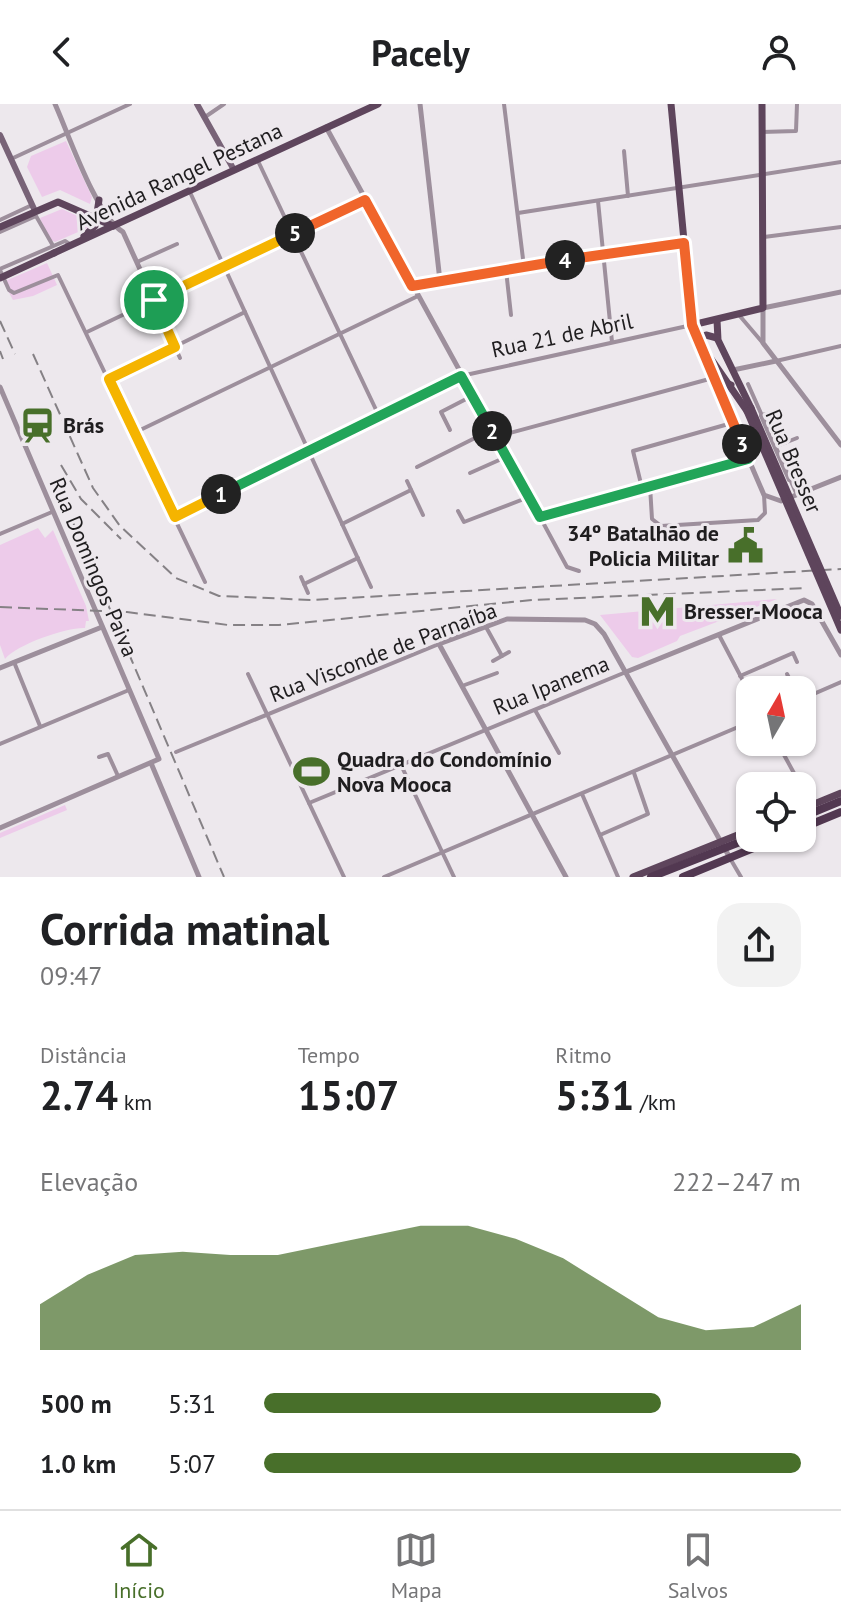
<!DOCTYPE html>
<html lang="pt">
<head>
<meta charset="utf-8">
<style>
	:root { --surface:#fff; --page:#f2f2f2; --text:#202124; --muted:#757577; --line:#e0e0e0; --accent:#486f2a }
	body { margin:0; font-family:"PT Sans",sans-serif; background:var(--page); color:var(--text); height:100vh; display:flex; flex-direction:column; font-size:30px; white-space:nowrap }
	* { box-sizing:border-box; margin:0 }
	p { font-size:26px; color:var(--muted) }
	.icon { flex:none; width:44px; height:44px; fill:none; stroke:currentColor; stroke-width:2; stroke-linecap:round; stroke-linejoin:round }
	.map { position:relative; height:773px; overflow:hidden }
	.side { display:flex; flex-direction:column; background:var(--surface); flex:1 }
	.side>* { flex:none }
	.needle { width:52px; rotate:9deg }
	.tools { position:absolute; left:736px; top:572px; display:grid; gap:16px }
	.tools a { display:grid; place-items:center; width:80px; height:80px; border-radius:16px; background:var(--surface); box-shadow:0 2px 6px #0004; font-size:40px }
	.pin { position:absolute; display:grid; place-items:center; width:68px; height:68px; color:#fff; margin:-34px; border:4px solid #fff; border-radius:50%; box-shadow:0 2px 8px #0007 }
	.km { position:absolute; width:40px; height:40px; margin:-20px; border-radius:50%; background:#222; color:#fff; font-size:22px; line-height:40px; text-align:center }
	.round { display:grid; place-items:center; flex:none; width:84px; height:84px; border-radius:24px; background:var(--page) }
	.overview { display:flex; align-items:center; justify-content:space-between; height:136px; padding:0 40px }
	h1 { font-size:44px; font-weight:700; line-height:60px }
	.stats { display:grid; grid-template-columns:repeat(3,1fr); gap:12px; height:136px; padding:8px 40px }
	.stats div { display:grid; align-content:center }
	.stats b { font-size:40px; font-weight:700 }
	.stats small { font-size:22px; font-weight:400 }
	.stats p { font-size:22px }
	.chart { height:224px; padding:16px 40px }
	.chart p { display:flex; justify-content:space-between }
	.chart svg { width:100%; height:144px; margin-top:8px; fill:var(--accent); opacity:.7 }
	ul { padding:0 40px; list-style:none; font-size:26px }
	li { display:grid; grid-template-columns:128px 96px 1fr; align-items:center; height:60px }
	li i { height:20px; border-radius:10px; background:var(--accent) }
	header { display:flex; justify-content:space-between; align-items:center; height:104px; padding:0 40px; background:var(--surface); font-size:36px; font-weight:700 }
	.menu { display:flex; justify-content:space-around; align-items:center; height:112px; border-top:2px solid var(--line); background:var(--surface); font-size:22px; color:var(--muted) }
	.menu a { display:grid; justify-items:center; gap:4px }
	.menu .current { color:var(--accent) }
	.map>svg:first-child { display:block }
	.green { fill:#edcbea }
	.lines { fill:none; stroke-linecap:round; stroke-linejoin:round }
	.minor { stroke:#9d8f9c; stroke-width:4 }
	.tertiary { stroke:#9d8f9c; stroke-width:5 }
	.secondary { stroke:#786377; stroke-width:6 }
	.primary { stroke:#5e455c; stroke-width:7 }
	.trunk { stroke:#523851; stroke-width:8 }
	.rail { stroke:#858185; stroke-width:2; stroke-dasharray:12 6; stroke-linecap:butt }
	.primary-bridge { stroke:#5e455c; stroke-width:7 }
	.split-1-casing { stroke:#fff; stroke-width:16 }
	.split-2-casing { stroke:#fff; stroke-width:16 }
	.split-3-casing { stroke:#fff; stroke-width:16 }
	.split-4-casing { stroke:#fff; stroke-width:16 }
	.split-5-casing { stroke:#fff; stroke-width:16 }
	.split-6-casing { stroke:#fff; stroke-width:16 }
	.split-1 { stroke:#f5b400; stroke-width:10 }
	.split-2 { stroke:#22a559; stroke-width:10 }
	.split-3 { stroke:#22a559; stroke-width:10 }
	.split-4 { stroke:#f0652b; stroke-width:10 }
	.split-5 { stroke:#f0652b; stroke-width:10 }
	.split-6 { stroke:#f5b400; stroke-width:10 }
	.labels { text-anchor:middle; stroke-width:6; stroke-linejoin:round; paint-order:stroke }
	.street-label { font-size:22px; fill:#1f1d1f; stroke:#ede8ed }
	.poi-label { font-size:22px; font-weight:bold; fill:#1f1d1f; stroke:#ede8ed; text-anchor:start }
</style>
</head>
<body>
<header><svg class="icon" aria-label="back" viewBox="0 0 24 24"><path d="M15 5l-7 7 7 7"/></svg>Pacely<svg class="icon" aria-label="person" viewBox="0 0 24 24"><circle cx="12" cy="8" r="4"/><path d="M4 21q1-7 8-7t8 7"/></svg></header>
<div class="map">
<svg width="841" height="773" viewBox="0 0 841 773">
	<rect width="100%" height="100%" fill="#ede8ed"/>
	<!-- green -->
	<g class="green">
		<polygon points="66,37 92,93 90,100 60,86 42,93 27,63 31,52"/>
		<polygon points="62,105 91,118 92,122 55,138 49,135 40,114"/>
		<polygon points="47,159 57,181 33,192 13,196 3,178"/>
		<path d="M38,424L45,434L53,426L86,502L89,517H86L85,524C68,523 17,540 5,555L0,541V441Z"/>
		<polygon points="777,495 680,532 677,537 638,554 632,553 600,511"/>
		<polygon points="65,701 67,706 0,734 0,729"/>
	</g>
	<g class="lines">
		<!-- minor -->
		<g class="minor">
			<polyline points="504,0 524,163"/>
			<polyline points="205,13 224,0"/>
			<polyline points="762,28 796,27 797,0"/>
			<polyline points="624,47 628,92"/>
			<polyline points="11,55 130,0"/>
			<polyline points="258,57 379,312"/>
			<polyline points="189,86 371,483"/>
			<polyline points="598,97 612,238"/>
			<polyline points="518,109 841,58"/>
			<polyline points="0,116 32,101"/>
			<polyline points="0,128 36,112 52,140"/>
			<polyline points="764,133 841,123"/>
			<polyline points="137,158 177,140"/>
			<polyline points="0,165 65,137 71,141"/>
			<polyline points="0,166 9,186 14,189 58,171 205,478"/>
			<polyline points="506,166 511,211"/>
			<polyline points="739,211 762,238"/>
			<polyline points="87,228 154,196 180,254"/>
			<polyline points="776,257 841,242"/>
			<polyline points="109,275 245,208"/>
			<polyline points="748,280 797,391"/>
			<polyline points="761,311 773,309 785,339"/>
			<polyline points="761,312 789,376"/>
			<polyline points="450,326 441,308 472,292"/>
			<polyline points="134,329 418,192"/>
			<polyline points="495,333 713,274"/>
			<polyline points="777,342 797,334"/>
			<polyline points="417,363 491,326"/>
			<polyline points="470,369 506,353"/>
			<polyline points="407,377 423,411"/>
			<polyline points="650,382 652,415 661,422 758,416 765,409 764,391"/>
			<polyline points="642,384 633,347 732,319"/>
			<polyline points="458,407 464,418 529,393"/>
			<polyline points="175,413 461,272 692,221"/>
			<polyline points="540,413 567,463 579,467"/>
			<polyline points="342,420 411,386"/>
			<polyline points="0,430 52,408"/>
			<polyline points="301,473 308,489"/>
			<polyline points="304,480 358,454"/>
			<polyline points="486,523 502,552"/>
			<polyline points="719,531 750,590"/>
			<polyline points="493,557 509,548"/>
			<polyline points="14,558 40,622"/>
			<polyline points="248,570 344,773"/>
			<polyline points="787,570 795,586"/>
			<polyline points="740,572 793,549 797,558"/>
			<polyline points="462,582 497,569"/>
			<polyline points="802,595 841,578"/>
			<polyline points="535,606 559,649"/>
			<polyline points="777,638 801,682"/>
			<polyline points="0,640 129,586"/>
			<polyline points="176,648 439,540"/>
			<polyline points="99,653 108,650 118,672"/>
			<polyline points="401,661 454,773"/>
			<polyline points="802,684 811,701"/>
			<polyline points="582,690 618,773"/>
			<polyline points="309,699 626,568"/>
			<polyline points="600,731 648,710 634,669"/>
			<polyline points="731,756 741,773"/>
			<polyline points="384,773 750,618"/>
		</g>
		<!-- tertiary -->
		<g class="tertiary">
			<path d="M55,0C69,31 96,112 123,128L154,196L365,96"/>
			<polyline points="420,0 440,177"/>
			<polyline points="326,23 540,413 748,355"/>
			<polyline points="412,182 684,139"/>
			<polyline points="841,188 763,204 763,239 841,341"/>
			<polyline points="702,247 764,391 781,397 841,373"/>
			<polyline points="733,266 776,257"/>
			<polyline points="0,283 159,655 0,724"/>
			<polyline points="0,564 102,523"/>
			<polyline points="626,568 804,496 812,500 841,551"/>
			<polyline points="151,659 199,773"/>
			<polyline points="566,773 439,540 507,515 585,516 595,520 604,530 730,754"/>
		</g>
		<!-- secondary -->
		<g class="secondary">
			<polyline points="197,0 234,66"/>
			<polyline points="0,31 35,107"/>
		</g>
		<!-- primary -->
		<g class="primary">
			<polyline points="671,0 692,221 698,236 747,307"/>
			<polyline points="0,123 58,98 113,122"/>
			<polyline points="84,132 95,122 99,96"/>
			<polyline points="54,149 378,0"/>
			<polyline points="717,216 718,236 751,304"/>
			<polyline points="692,221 763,204 762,0"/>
			<polyline points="698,236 706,231 717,234"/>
			<polyline points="714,274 731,281"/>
			<polyline points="802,705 841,689"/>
			<polyline points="633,773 750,726"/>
		</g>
		<!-- trunk -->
		<g class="trunk">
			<polyline points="802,713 841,697"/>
			<polyline points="802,724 841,708"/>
			<polyline points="651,773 750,734"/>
			<polyline points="683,773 778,734"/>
		</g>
		<!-- rail -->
		<g class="rail">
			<polyline points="0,217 15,250"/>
			<polyline points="0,247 3,255"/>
			<polyline points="33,250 93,384 120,422 176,474 219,492 313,496 841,465"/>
			<polyline points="61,361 81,395 121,435"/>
			<polyline points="72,416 224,773"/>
			<polyline points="0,503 127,508 228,521 279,521 532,496 807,484"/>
		</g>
		<!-- primary-bridge -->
		<g class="primary-bridge">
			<polyline points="0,174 54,149"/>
			<polyline points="751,304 841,512"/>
			<polyline points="747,307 841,526"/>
		</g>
	</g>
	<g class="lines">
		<defs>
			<polyline id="split-1" points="154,196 175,243 109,275 175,413 221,390"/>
			<polyline id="split-2" points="221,390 461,272 492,327"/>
			<polyline id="split-3" points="492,327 540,413 748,355 742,340"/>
			<polyline id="split-4" points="565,156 684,139 692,221 742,340"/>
			<polyline id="split-5" points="295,129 365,96 412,182 565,156"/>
			<polyline id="split-6" points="154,196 295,129"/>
		</defs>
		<!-- split-1 casing -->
		<use href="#split-1" class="split-1-casing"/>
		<!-- split-2 casing -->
		<use href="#split-2" class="split-2-casing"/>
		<!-- split-3 casing -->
		<use href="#split-3" class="split-3-casing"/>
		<!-- split-4 casing -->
		<use href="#split-4" class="split-4-casing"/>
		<!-- split-5 casing -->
		<use href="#split-5" class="split-5-casing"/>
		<!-- split-6 casing -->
		<use href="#split-6" class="split-6-casing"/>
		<!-- split-1 -->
		<use href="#split-1" class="split-1"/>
		<!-- split-2 -->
		<use href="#split-2" class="split-2"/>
		<!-- split-3 -->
		<use href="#split-3" class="split-3"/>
		<!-- split-4 -->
		<use href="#split-4" class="split-4"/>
		<!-- split-5 -->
		<use href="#split-5" class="split-5"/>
		<!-- split-6 -->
		<use href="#split-6" class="split-6"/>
	</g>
	<!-- icons -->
	<defs>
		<symbol id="station-bare" viewBox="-9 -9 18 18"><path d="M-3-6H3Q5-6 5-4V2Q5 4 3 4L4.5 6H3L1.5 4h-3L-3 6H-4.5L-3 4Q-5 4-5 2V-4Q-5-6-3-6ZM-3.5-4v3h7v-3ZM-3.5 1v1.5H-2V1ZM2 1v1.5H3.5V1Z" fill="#486f2a" stroke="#ede8ed" stroke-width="2.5" paint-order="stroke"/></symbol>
		<symbol id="civic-bare" viewBox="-9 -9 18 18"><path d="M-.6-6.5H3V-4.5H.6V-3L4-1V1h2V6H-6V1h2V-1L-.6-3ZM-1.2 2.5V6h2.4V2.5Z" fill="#486f2a" stroke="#ede8ed" stroke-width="2.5" paint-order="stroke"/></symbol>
		<symbol id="metro-bare" viewBox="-9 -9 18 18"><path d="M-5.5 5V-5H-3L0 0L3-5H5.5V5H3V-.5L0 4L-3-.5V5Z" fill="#486f2a" stroke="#ede8ed" stroke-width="2.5" paint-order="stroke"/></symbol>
		<symbol id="stadium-bare" viewBox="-9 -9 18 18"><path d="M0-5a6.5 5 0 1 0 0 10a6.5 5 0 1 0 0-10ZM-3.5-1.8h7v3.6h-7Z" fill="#486f2a" stroke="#ede8ed" stroke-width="2.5" paint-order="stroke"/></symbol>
	</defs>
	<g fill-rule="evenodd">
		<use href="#station-bare" x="12" y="296" width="51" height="51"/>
		<use href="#civic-bare" x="720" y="416" width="51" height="51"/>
		<use href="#metro-bare" x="632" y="482" width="51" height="51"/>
		<use href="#stadium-bare" x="286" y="642" width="51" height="51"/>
	</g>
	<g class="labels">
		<!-- street labels -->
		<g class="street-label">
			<text transform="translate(179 72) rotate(-25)" y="8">Avenida Rangel Pestana</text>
			<text transform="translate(562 231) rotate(-12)" y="8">Rua 21 de Abril</text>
			<text transform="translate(794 357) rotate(67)" y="8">Rua Bresser</text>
			<text transform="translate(94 463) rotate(67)" y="8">Rua Domingos Paiva</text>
			<text transform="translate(383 548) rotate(-21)" y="8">Rua Visconde de Parnaíba</text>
			<text transform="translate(551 581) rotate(-22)" y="8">Rua Ipanema</text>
		</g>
		<!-- poi labels -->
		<g class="poi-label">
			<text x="63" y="329">Brás</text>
			<text x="719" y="437" text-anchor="end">34º Batalhão de<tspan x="719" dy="25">Policia Militar</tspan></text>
			<text x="684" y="515">Bresser-Mooca</text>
			<text x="337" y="663">Quadra do Condomínio<tspan x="337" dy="25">Nova Mooca</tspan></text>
		</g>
	</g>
</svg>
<div class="tools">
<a><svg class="needle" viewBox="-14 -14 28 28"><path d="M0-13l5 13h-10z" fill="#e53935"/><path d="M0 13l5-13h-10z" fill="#757577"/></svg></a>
<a><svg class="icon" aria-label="locate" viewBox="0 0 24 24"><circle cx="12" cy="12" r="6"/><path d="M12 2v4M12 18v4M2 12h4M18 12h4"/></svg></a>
</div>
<div class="pin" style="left:154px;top:196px;background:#1e9e55"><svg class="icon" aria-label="arrive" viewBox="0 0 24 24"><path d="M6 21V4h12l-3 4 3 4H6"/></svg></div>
<b class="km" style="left:221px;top:390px">1</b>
<b class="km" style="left:492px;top:327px">2</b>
<b class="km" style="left:742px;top:340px">3</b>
<b class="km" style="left:565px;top:156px">4</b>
<b class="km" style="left:295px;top:129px">5</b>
</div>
<section class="side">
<div class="overview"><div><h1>Corrida matinal</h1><p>09:47</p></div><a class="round"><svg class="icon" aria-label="share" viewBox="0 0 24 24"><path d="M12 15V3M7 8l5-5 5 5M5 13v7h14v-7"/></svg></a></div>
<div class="stats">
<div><p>Distância</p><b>2.74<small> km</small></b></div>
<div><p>Tempo</p><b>15:07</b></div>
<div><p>Ritmo</p><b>5:31<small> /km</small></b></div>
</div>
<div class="chart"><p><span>Elevação</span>222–247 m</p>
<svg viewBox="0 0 160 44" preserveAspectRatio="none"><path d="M0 44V30L10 21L20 15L30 14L40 15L50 15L60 12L70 9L80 6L90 6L100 10L110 16L120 25L130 34L140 38L150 37L160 30V44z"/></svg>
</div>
<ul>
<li><b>500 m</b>5:31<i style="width:74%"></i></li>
<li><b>1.0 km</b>5:07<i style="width:100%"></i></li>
</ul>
</section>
<nav class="menu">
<a class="current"><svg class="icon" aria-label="home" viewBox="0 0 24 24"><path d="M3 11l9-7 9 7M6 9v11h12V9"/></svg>Início</a>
<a><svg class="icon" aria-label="map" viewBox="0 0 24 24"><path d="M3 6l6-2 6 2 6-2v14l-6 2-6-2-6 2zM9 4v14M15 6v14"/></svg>Mapa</a>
<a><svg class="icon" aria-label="saved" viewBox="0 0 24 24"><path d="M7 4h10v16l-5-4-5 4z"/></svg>Salvos</a>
</nav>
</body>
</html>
